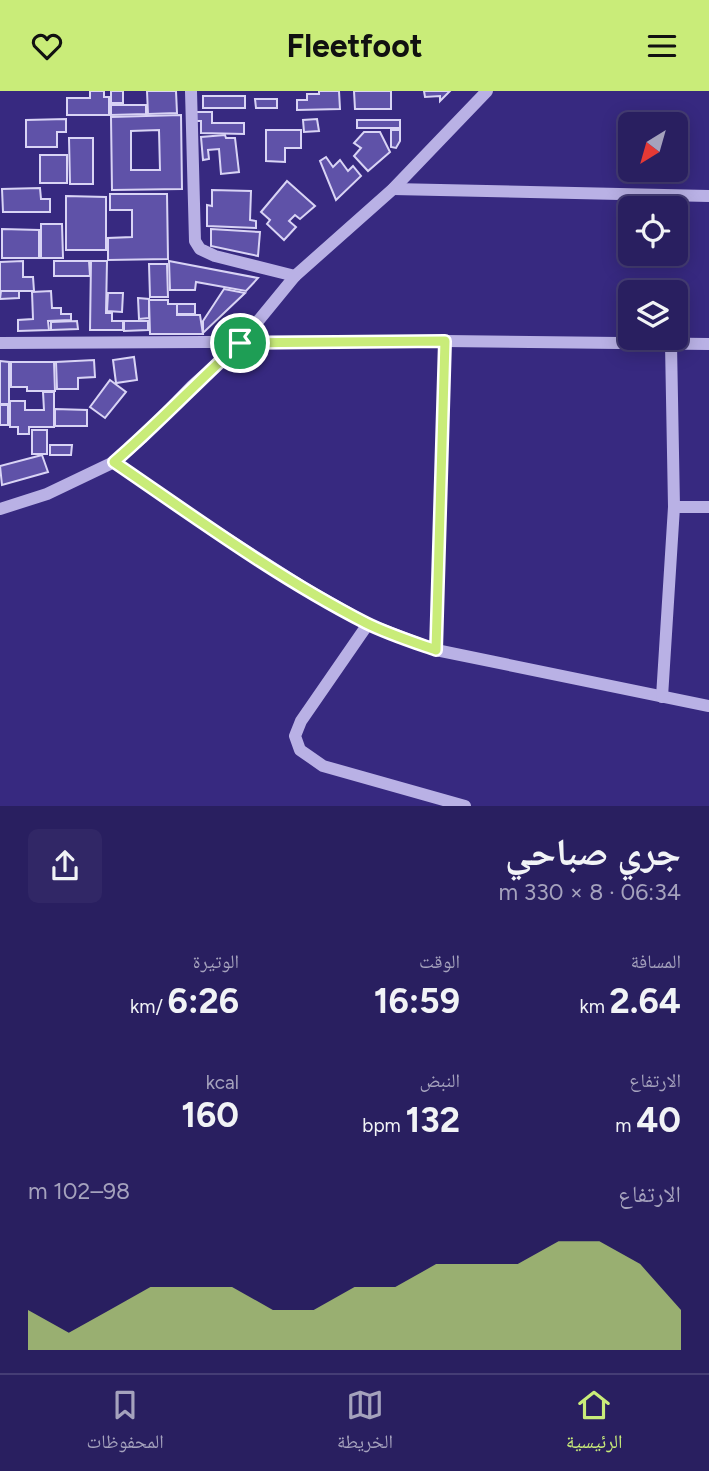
<!DOCTYPE html>
<html lang="ar">
<head>
<meta charset="utf-8">
<style>
	:root { --surface:#291f60; --page:#312766; --text:#f1f3f6; --muted:#a5a2bd; --line:#453d75; --accent:#c9ec79 }
	body { margin:0; font-family:Figtree,"Noto Naskh Arabic",sans-serif; background:var(--page); color:var(--text); direction:rtl; height:100vh; display:flex; flex-direction:column; font-size:26px; white-space:nowrap }
	* { box-sizing:border-box; margin:0 }
	p { font-size:23px; color:var(--muted) }
	.icon { flex:none; width:38px; height:38px; fill:none; stroke:currentColor; stroke-width:2; stroke-linecap:round; stroke-linejoin:round }
	.map { position:relative; height:715px; overflow:hidden; direction:ltr }
	.drawer { display:flex; flex-direction:column; background:var(--surface); flex:1 }
	.drawer>* { flex:none }
	.needle { width:46px; rotate:217deg }
	.controls { position:absolute; left:618px; top:21px; display:grid; gap:14px }
	.controls a { display:grid; place-items:center; width:70px; height:70px; border-radius:10px; background:var(--surface); box-shadow:0 4px 18px #0003,0 0 0 2px var(--line); font-size:35px }
	.pin { position:absolute; display:grid; place-items:center; width:60px; height:60px; color:#fff; margin:-30px; border:4px solid #fff; border-radius:50%; box-shadow:0 2px 7px #0007 }
	.round { display:grid; place-items:center; flex:none; width:74px; height:74px; border-radius:10px; background:var(--page) }
	.summary { display:flex; align-items:center; justify-content:space-between; height:119px; padding:0 28px }
	h1 { font-size:38px; font-weight:700; line-height:52px }
	.figures { display:grid; grid-template-columns:repeat(3,1fr); gap:10px; height:119px; padding:7px 28px }
	.figures div { display:grid; align-content:center }
	.figures b { font-size:35px; font-weight:700 }
	.figures small { font-size:19px; font-weight:400 }
	.figures p { font-size:19px }
	.chart { height:196px; padding:14px 28px }
	.chart p { display:flex; justify-content:space-between }
	.chart svg { width:100%; height:126px; margin-top:7px; fill:var(--accent); opacity:.7 }
	header { display:flex; justify-content:space-between; align-items:center; height:91px; padding:0 28px; background:var(--accent); color:#111; font-size:32px; font-weight:700 }
	.tab-bar { display:flex; justify-content:space-around; align-items:center; height:98px; border-top:2px solid var(--line); background:var(--surface); font-size:19px; color:var(--muted) }
	.tab-bar a { display:grid; justify-items:center; gap:4px }
	.tab-bar .active { color:var(--accent) }
	.map>svg:first-child { display:block }
	.building { fill:#5f52a8; stroke:#d9d4f5; stroke-width:2; fill-rule:evenodd }
	.lines { fill:none; stroke-linecap:round; stroke-linejoin:round }
	.minor { stroke:#b9b1e5; stroke-width:12 }
	.route-casing { stroke:#fff; stroke-width:14 }
	.route { stroke:#c9ec79; stroke-width:9 }
</style>
</head>
<body>
<header><svg class="icon" aria-label="menu" viewBox="0 0 24 24"><path d="M4 6h16M4 12h16M4 18h16"/></svg>Fleetfoot<svg class="icon" aria-label="heart" viewBox="0 0 24 24"><path d="M12 20l-8-8c-3-5 5-10 8-4 3-6 11-1 8 4z"/></svg></header>
<div class="map">
<svg width="709" height="715" viewBox="0 0 709 715">
	<rect width="100%" height="100%" fill="#372980"/>
	<!-- building -->
	<g class="building">
		<polygon points="90,0 104,0 104,6 109,6 109,24 67,24 67,7 90,7"/>
		<rect x="111" y="0" width="12" height="12"/>
		<polygon points="147,0 176,0 177,22 148,23"/>
		<polygon points="319,0 339,0 340,18 297,19 297,9 307,9 307,3 319,3"/>
		<polygon points="354,0 391,0 391,18 355,18"/>
		<polygon points="424,0 450,0 440,10 440,5 425,6"/>
		<rect x="203" y="5" width="42" height="12"/>
		<polygon points="255,8 277,8 277,17 256,17"/>
		<polygon points="111,14 146,14 146,23 111,24"/>
		<polygon points="194,21 212,21 212,32 244,32 244,43 201,42 201,30 193,30"/>
		<path d="M181,24L182,98L112,99L111,26ZM159,39L160,79H131V40Z"/>
		<polygon points="66,28 66,41 57,41 57,56 26,56 26,29"/>
		<polygon points="317,28 319,40 304,41 303,29"/>
		<rect x="357" y="29" width="43" height="8"/>
		<polygon points="266,39 301,39 301,57 285,57 285,71 266,70"/>
		<polygon points="391,39 400,39 400,50 396,57 391,56"/>
		<polygon points="364,41 380,41 390,61 368,80 354,65 361,57 354,52"/>
		<polygon points="225,44 226,47 235,47 239,81 221,83 219,58 208,59 209,68 203,69 201,46"/>
		<polygon points="69,47 93,47 93,93 70,93"/>
		<rect x="40" y="64" width="27" height="28"/>
		<polygon points="326,66 333,76 340,69 348,80 353,75 361,85 336,109 320,70"/>
		<polygon points="287,90 315,115 300,128 295,124 289,130 296,136 284,149 267,133 270,129 261,121"/>
		<polygon points="40,97 41,108 50,108 50,121 3,121 2,98"/>
		<polygon points="212,99 251,100 250,129 256,130 256,137 207,135 207,114 212,115"/>
		<polygon points="110,103 167,103 168,168 108,169 108,147 132,146 132,119 110,119"/>
		<polygon points="66,105 106,106 106,159 66,159"/>
		<polygon points="41,133 62,133 63,167 41,167"/>
		<polygon points="2,138 39,139 39,167 2,167"/>
		<polygon points="211,138 260,141 258,165 211,155"/>
		<polygon points="23,170 23,186 33,186 34,200 0,200 0,171"/>
		<polygon points="54,170 89,170 90,185 54,185"/>
		<polygon points="91,170 107,170 106,222 112,222 112,230 123,230 123,239 90,239"/>
		<polygon points="169,170 258,187 246,200 196,191 195,199 170,199"/>
		<polygon points="149,173 167,173 168,206 150,206"/>
		<polygon points="224,198 245,202 203,242 203,230"/>
		<polygon points="1,200 19,200 19,207 0,208"/>
		<polygon points="51,200 52,217 61,217 61,223 71,223 71,229 48,230 49,239 18,240 18,229 33,228 32,201"/>
		<polygon points="108,202 123,202 122,221 107,220"/>
		<polygon points="138,207 149,208 149,227 139,228"/>
		<polygon points="149,209 168,209 168,213 177,213 177,224 200,224 203,243 150,243"/>
		<rect x="177" y="213" width="18" height="10"/>
		<polygon points="77,230 78,238 51,239 51,231"/>
		<polygon points="124,230 148,230 148,239 124,240"/>
		<polygon points="134,266 137,289 116,292 113,269"/>
		<polygon points="94,269 95,286 78,287 78,298 57,298 56,271"/>
		<polygon points="0,270 9,271 9,313 0,313"/>
		<polygon points="11,271 54,271 55,300 27,300 27,296 11,296"/>
		<polygon points="110,289 126,301 105,327 90,316"/>
		<polygon points="43,301 54,301 54,336 29,336 29,343 18,343 18,336 10,336 10,310 25,310 25,319 44,319"/>
		<rect x="0" y="314" width="8" height="20"/>
		<polygon points="55,318 87,319 87,335 55,335"/>
		<rect x="32" y="339" width="15" height="24"/>
		<polygon points="50,354 72,354 71,364 50,364"/>
		<polygon points="42,364 48,381 2,394 0,375"/>
	</g>
	<g class="lines">
		<!-- minor -->
		<g class="minor">
			<polyline points="191,0 195,150 200,158 215,165 295,185"/>
			<polyline points="393,98 709,105"/>
			<polyline points="0,252 445,250 709,253"/>
			<polyline points="114,371 212,438 306,498 368,533 436,559 709,615"/>
			<polyline points="674,416 709,416"/>
			<polyline points="0,418 47,403 114,371 142,347 192,295 240,252 295,185 393,98 487,0"/>
			<polyline points="368,533 301,630 295,645 300,659 323,675 465,715"/>
			<polyline points="436,559 445,250"/>
			<polyline points="662,606 674,416 671,253"/>
		</g>
	</g>
	<g class="lines">
		<defs>
			<path id="route" d="M445,250L436,559C413,551 388,543 366,532C278,487 196,427 114,371C158,333 197,291 240,252Z"/>
		</defs>
		<!-- route casing -->
		<use href="#route" class="route-casing"/>
		<!-- route -->
		<use href="#route" class="route"/>
	</g>
</svg>
<div class="controls">
<a><svg class="needle" viewBox="-14 -14 28 28"><path d="M0-13l5 13h-10z" fill="#e53935"/><path d="M0 13l5-13h-10z" fill="#a5a2bd"/></svg></a>
<a><svg class="icon" aria-label="locate" viewBox="0 0 24 24"><circle cx="12" cy="12" r="6"/><path d="M12 2v4M12 18v4M2 12h4M18 12h4"/></svg></a>
<a><svg class="icon" aria-label="layers" viewBox="0 0 24 24"><path d="M12 4l9 5-9 5-9-5zM3 14l9 5 9-5"/></svg></a>
</div>
<div class="pin" style="left:240px;top:252px;background:#1e9e55"><svg class="icon" aria-label="arrive" viewBox="0 0 24 24"><path d="M6 21V4h12l-3 4 3 4H6"/></svg></div>
</div>
<section class="drawer">
<div class="summary"><div><h1>جري صباحي</h1><p>06:34 · 8 × 330 m</p></div><a class="round"><svg class="icon" aria-label="share" viewBox="0 0 24 24"><path d="M12 15V3M7 8l5-5 5 5M5 13v7h14v-7"/></svg></a></div>
<div class="figures">
<div><p>المسافة</p><b>2.64<small> km</small></b></div>
<div><p>الوقت</p><b>16:59</b></div>
<div><p>الوتيرة</p><b>6:26<small> /km</small></b></div>
</div>
<div class="figures">
<div><p>الارتفاع</p><b>40<small> m</small></b></div>
<div><p>النبض</p><b>132<small> bpm</small></b></div>
<div><p>kcal</p><b>160</b></div>
</div>
<div class="chart"><p><span>الارتفاع</span>98–102 m</p>
<svg viewBox="0 0 160 44" preserveAspectRatio="none"><path d="M0 44V30L10 38L20 30L30 22L40 22L50 22L60 30L70 30L80 22L90 22L100 14L110 14L120 14L130 6L140 6L150 14L160 30V44z"/></svg>
</div>
</section>
<nav class="tab-bar">
<a class="active"><svg class="icon" aria-label="home" viewBox="0 0 24 24"><path d="M3 11l9-7 9 7M6 9v11h12V9"/></svg>الرئيسية</a>
<a><svg class="icon" aria-label="map" viewBox="0 0 24 24"><path d="M3 6l6-2 6 2 6-2v14l-6 2-6-2-6 2zM9 4v14M15 6v14"/></svg>الخريطة</a>
<a><svg class="icon" aria-label="saved" viewBox="0 0 24 24"><path d="M7 4h10v16l-5-4-5 4z"/></svg>المحفوظات</a>
</nav>
</body>
</html>
